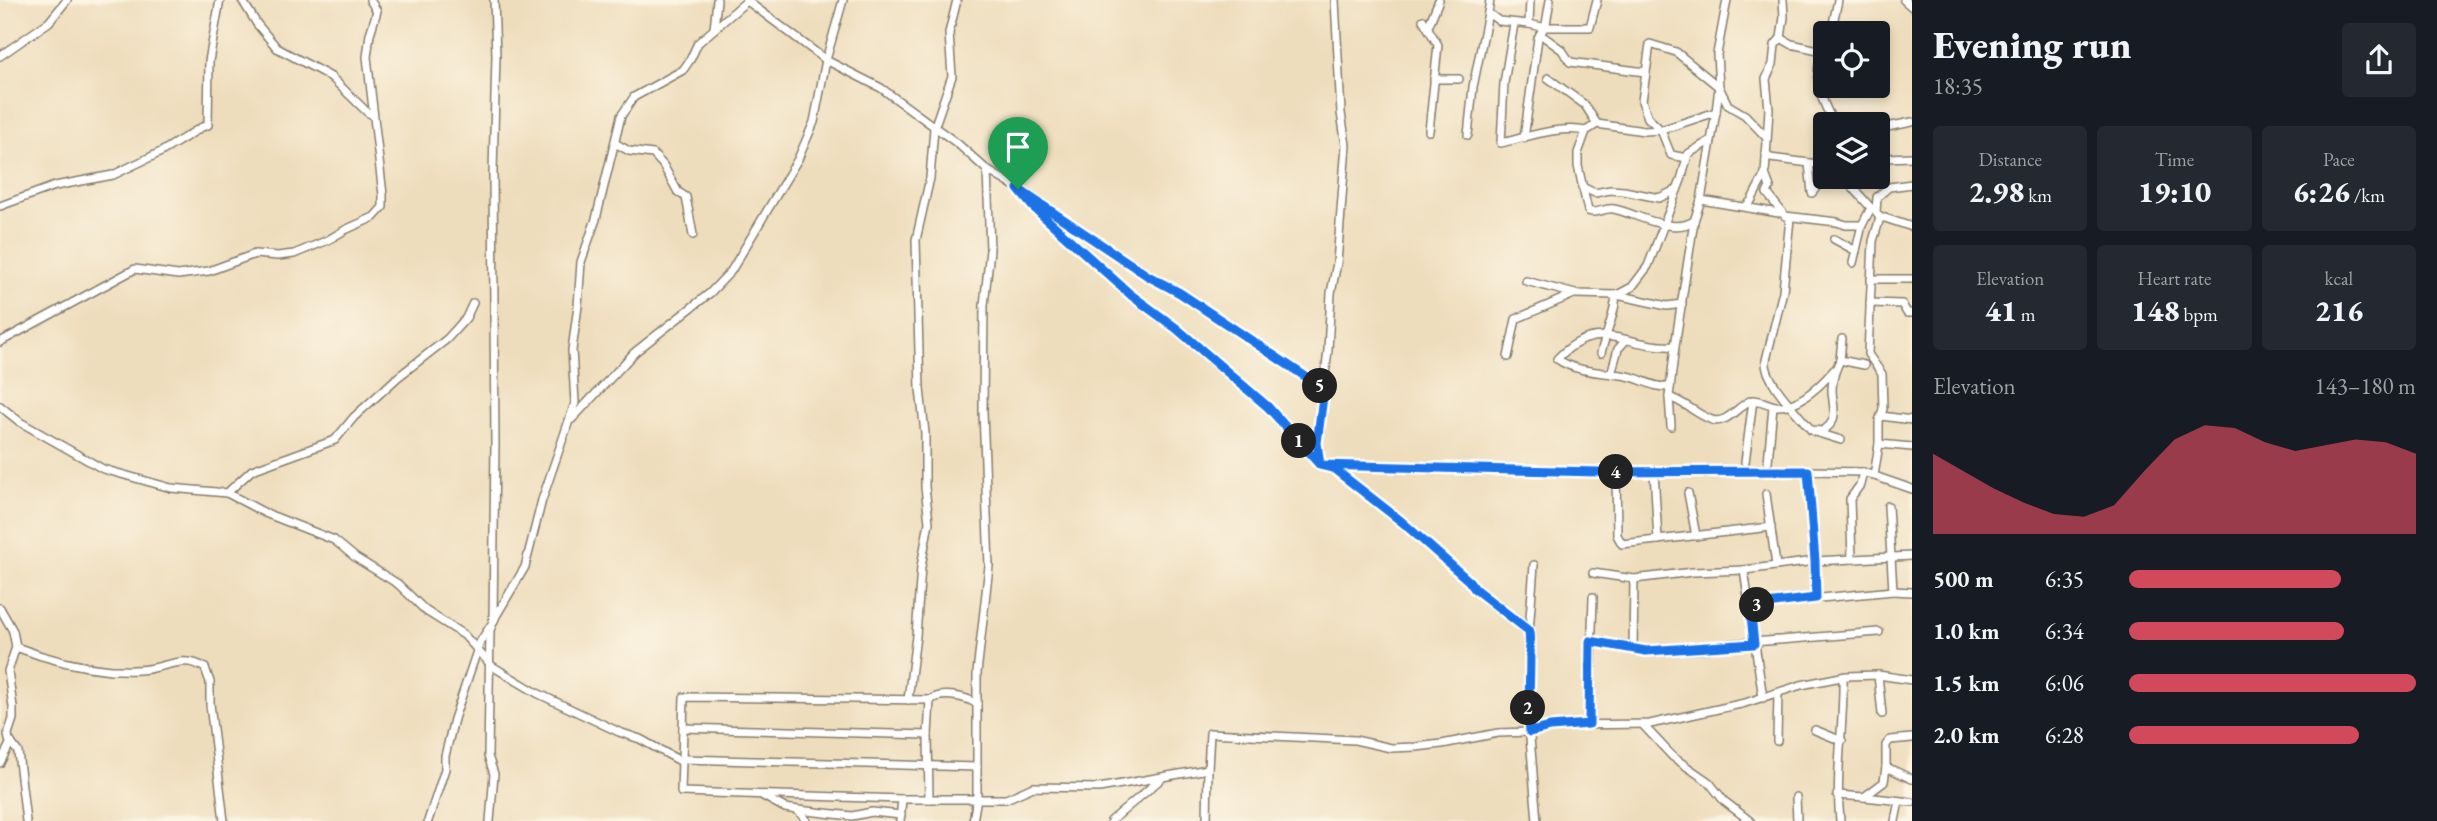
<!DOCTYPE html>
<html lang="en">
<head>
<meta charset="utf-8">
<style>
	:root { --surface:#171b24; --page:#242831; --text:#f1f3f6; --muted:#9ea1a6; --accent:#d1495b }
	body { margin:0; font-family:"EB Garamond",serif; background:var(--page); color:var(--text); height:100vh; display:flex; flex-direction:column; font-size:26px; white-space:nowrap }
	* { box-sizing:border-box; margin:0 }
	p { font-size:23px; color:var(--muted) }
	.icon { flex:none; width:38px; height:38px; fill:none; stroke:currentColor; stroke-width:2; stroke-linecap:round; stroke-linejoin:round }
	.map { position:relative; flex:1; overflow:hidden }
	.side { display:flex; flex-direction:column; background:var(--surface); width:525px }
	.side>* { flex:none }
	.fabs { position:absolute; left:1813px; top:21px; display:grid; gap:14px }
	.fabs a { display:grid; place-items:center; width:77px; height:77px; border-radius:7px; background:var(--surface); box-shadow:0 4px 10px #0003; font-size:35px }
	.pin { position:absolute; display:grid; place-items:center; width:60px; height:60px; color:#fff; margin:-72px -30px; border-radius:50% 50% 50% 0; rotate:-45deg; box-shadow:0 0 7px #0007 }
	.pin .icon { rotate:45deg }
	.km { position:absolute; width:35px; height:35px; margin:-18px; border-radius:50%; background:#222; color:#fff; font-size:19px; line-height:35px; text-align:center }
	.round { display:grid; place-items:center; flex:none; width:74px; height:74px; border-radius:7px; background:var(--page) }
	.summary { display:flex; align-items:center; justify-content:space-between; height:119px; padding:0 21px }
	h1 { font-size:38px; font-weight:800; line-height:52px }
	.figures { display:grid; grid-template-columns:repeat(3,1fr); gap:10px; height:119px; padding:7px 21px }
	.figures div { display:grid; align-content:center; border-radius:7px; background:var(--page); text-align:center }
	.figures b { font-size:30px; font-weight:800 }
	.figures small { font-size:19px; font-weight:400 }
	.figures p { font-size:19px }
	.chart { height:196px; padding:14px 21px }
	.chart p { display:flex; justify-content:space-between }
	.chart svg { width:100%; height:126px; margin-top:7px; fill:var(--accent); opacity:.7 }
	ul { padding:0 21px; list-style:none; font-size:23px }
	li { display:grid; grid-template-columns:112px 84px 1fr; align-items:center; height:52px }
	li i { height:18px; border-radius:9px; background:var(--accent) }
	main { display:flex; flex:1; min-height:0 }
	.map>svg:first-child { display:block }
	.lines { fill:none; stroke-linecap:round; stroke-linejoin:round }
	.minor-casing { stroke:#857c6c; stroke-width:10 }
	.minor { stroke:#fff; stroke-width:7 }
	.route-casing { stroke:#fff; stroke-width:14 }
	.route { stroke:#1a73e8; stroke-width:9 }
</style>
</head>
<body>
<main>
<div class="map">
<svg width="1912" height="821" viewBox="0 0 1912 821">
	<rect width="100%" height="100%" fill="#fcf5e5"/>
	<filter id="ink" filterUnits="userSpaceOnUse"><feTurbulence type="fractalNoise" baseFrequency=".0143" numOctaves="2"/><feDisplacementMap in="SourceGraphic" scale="14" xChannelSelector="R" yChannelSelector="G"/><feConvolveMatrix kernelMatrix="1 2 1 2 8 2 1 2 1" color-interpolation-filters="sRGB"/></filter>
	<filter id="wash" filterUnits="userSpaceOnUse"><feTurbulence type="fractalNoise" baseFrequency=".00686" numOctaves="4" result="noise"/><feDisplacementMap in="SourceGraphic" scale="28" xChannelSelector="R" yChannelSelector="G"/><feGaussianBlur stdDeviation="1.57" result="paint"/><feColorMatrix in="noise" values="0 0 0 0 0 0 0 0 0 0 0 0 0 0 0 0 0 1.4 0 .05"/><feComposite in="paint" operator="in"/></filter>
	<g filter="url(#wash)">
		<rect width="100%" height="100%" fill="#eeddbc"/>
	</g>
	<g filter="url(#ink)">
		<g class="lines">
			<defs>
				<g id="minor">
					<polyline points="242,0 257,24 277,48 331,77 367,112 373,115"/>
					<polyline points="746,0 826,60 881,88 958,144 987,170 1016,187 1032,206 1131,295 1176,329 1268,407 1320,465 1333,468 1401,521 1469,581 1475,589 1529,631"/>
					<polyline points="1490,0 1488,13 1499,21 1529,24 1530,0"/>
					<polyline points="1904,0 1912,7"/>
					<polyline points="1423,20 1438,45 1429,131"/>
					<path d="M1514,24L1504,83L1501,143C1527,137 1560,125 1586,131L1597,124L1644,131L1661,130L1716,112"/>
					<polyline points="1529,24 1542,27 1590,27 1597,0"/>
					<polyline points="1428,27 1439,0"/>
					<polyline points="714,29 717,0"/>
					<polyline points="1831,33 1838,0"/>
					<polyline points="1540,34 1562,50 1570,62 1645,72"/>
					<polyline points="1781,38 1791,44 1823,51"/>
					<path d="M1825,46C1811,78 1819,95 1834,124"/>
					<polyline points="0,56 49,22 67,0"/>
					<polyline points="1548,78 1585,105 1597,124"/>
					<polyline points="1434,79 1459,79"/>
					<polyline points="1887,127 1912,122"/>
					<path d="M1586,131L1578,153V166L1588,211C1598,215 1604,207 1614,209C1638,214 1671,235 1694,221"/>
					<polyline points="1468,135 1473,87 1488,13"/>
					<polyline points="1524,138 1538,38 1546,24 1550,0"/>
					<polyline points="615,143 629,151 653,154 663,165 678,192 686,197 693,235"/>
					<polyline points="1766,154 1770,158 1825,165"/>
					<polyline points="1687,158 1671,155 1661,130 1648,118 1642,101 1650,44 1676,52 1703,74 1719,87 1728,105 1745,115 1766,137"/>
					<polyline points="1884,158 1912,157"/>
					<polyline points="1809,163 1812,193 1825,176"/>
					<polyline points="1765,174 1770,187 1767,193 1785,216 1837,222 1846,225 1862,225 1871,208 1844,177"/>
					<polyline points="1582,187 1595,193 1610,190 1624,191 1659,198 1676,190"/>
					<polyline points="1027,195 1148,276 1180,293 1324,389"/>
					<polyline points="1701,200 1779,213"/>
					<polyline points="0,206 55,186 113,175 161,152 202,127 208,125 209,61 220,0"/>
					<polyline points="1746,206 1751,201 1765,174 1769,109 1766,79 1773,64 1775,45 1781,38 1784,17 1783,0"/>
					<path d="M1790,218L1783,291L1766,360C1763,380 1799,414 1811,430L1822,431C1841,421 1832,406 1832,389C1832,378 1836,369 1840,360L1864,365"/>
					<polyline points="1880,218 1876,212 1877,197 1889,187 1912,184"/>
					<polyline points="1834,239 1856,251"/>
					<polyline points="1853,263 1862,225"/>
					<polyline points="1871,279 1912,279"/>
					<polyline points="1526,281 1575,294 1617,295 1667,306 1682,304"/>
					<polyline points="1617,295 1632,287 1648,266 1681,180 1688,154 1711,140"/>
					<polyline points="1870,303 1902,304 1907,313 1912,313"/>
					<polyline points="0,342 135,269 178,275 209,271 255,254 278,256 294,254 328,240 345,230 374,217 383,207 383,195 367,57 370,34 377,11 370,0"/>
					<path d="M1601,353C1604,339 1618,306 1615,295"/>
					<polyline points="1508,357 1516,319 1574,294"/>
					<polyline points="1840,360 1842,339"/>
					<polyline points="1611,374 1618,349 1626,340"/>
					<path d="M1670,387C1653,388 1643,379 1627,376C1604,372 1577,373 1557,359C1599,315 1626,349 1675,346"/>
					<path d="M1669,397C1685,402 1697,415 1712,420C1726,425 1738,406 1750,401C1760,398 1767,405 1776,406C1798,408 1821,385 1834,370"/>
					<polyline points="0,406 20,422 103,469 171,488 227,493 265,513 334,540 356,558 398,584 426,611 464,635 492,666 537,693 619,732 640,739 682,762"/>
					<polyline points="1881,416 1912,420"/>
					<polyline points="572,419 635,352 710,293 731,271 798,159 814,122 826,60 843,0"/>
					<polyline points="1671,426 1669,397 1675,346 1694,221 1701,200 1716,112 1719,87 1717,54 1727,0"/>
					<polyline points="1815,432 1841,440"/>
					<polyline points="1879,444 1912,447"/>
					<polyline points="1319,462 1317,443 1328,350 1331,293 1337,263 1346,145 1341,113 1335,0"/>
					<polyline points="1745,462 1753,400"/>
					<polyline points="1768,462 1773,406"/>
					<polyline points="1329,465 1598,472 1808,471"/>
					<polyline points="1654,471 1658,540"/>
					<polyline points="1616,472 1617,535 1622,544 1771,527"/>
					<polyline points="1874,476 1879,444 1879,421 1883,409 1882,374 1868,354 1873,241 1880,218 1885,218 1912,227"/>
					<polyline points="227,493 252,470 335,440 354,417 398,377 447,339 466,318 473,303"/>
					<polyline points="1688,493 1696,536"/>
					<polyline points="1766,494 1776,565"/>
					<polyline points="1888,506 1893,591 1912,592"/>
					<polyline points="1852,559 1850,499 1860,485 1863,472"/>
					<polyline points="1534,565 1529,631 1531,652 1527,702 1537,821"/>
					<polyline points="1593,573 1634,579 1693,572 1744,570"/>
					<polyline points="1816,598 1815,561 1912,556"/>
					<polyline points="1750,605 1893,591"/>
					<polyline points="0,608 13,631 16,647 8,671 13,707 13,719 8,734 9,740 18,752 26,821"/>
					<polyline points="1590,641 1645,651 1707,649 1728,644 1879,632"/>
					<path d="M16,647C47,659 78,667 111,670C122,670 137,671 148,669C169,666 185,655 205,668L210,682V704L224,821"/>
					<polyline points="1633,649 1634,579"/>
					<polyline points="1878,675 1882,714"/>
					<polyline points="1763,698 1744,570 1815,561 1808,471 1863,472 1912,489"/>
					<polyline points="908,700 916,636 921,567 929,522 925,487 925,433 920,389 916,240 930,178 934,128 952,76 949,33 957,0"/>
					<path d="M930,700C942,692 965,696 977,704"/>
					<polyline points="1589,724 1593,597"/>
					<polyline points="1643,725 1673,757 1709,782 1724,801 1750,821"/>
					<polyline points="683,728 928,735 929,799"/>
					<polyline points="1815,730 1842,741"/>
					<polyline points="928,735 930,700 684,697 681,792 902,799 1006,799 1033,787 1099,788 1208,769 1210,733 1355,740 1391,748 1416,747 1442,744 1498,733 1530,732 1565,725 1650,724 1745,703 1801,685 1846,676 1878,675 1912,680"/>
					<polyline points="1912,738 1890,740 1886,745 1886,767 1912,779"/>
					<polyline points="1777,741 1778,693"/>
					<polyline points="683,759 977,767"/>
					<polyline points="0,763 11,742"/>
					<polyline points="1837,795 1864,797 1884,782 1886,767"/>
					<polyline points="763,796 785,808 798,810 852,816 872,812 901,815"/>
					<polyline points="1796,797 1797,821"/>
					<polyline points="1864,797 1912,802"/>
					<polyline points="798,811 807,821"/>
					<polyline points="428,821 445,769 445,756 454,719 480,642 493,622 495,443 493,172 496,56 494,0"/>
					<polyline points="490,821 494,774 488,756 490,630 496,616 525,567 542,500 575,403 572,350 578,306 581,262 596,219 621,116 634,97 683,70 690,60 698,43 748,0"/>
					<polyline points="900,821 902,799"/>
					<polyline points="973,821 977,798 977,673 989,566 983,411 984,305 990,250 987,170"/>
					<polyline points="1111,821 1162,778"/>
					<polyline points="1207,821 1208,769"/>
					<path d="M1840,821C1835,773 1844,725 1843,677"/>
					<polyline points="1895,821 1899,801"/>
				</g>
			</defs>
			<!-- minor casing -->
			<use href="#minor" class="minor-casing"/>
			<!-- minor -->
			<use href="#minor" class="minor"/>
		</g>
	</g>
	<g class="lines" filter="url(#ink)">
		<defs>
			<path id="route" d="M1018,189L1032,206L1131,295L1176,328L1268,407L1320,465L1333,468L1401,521L1469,581L1475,589L1529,631C1532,665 1527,698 1530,732L1550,727L1589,724L1590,641L1646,651L1754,644L1750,606L1816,598L1815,561L1808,471L1598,472L1320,465L1317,443L1324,389L1180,293L1148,276L1018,189"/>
		</defs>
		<!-- route casing -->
		<use href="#route" class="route-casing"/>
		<!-- route -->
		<use href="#route" class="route"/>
	</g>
</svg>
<div class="fabs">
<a><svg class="icon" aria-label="locate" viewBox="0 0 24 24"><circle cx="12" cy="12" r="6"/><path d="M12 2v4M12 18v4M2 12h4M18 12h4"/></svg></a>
<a><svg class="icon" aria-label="layers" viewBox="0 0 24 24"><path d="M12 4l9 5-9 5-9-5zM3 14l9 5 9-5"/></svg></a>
</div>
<div class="pin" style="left:1018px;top:189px;background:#1e9e55"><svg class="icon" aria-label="arrive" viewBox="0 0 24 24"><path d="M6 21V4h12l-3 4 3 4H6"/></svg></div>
<b class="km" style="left:1299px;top:441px">1</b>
<b class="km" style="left:1528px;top:708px">2</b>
<b class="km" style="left:1757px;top:605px">3</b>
<b class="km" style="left:1616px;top:472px">4</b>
<b class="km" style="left:1320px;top:386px">5</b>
</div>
<section class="side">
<div class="summary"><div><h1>Evening run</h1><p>18:35</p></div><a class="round"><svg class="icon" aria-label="share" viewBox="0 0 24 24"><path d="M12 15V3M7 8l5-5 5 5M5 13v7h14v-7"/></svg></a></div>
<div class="figures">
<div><p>Distance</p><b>2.98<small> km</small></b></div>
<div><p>Time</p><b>19:10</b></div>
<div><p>Pace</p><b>6:26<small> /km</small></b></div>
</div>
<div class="figures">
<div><p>Elevation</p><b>41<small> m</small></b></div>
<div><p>Heart rate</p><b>148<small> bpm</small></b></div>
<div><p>kcal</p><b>216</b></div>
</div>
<div class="chart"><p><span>Elevation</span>143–180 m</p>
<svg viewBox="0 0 160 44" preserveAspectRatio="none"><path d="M0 44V16L10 22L20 28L30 33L40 37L50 38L60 34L70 22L80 11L90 6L100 7L110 12L120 15L130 13L140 11L150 12L160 16V44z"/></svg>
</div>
<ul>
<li><b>500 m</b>6:35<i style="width:74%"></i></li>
<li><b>1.0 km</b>6:34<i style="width:75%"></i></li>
<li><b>1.5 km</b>6:06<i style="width:100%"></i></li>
<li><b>2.0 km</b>6:28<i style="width:80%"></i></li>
</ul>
</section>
</main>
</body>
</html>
